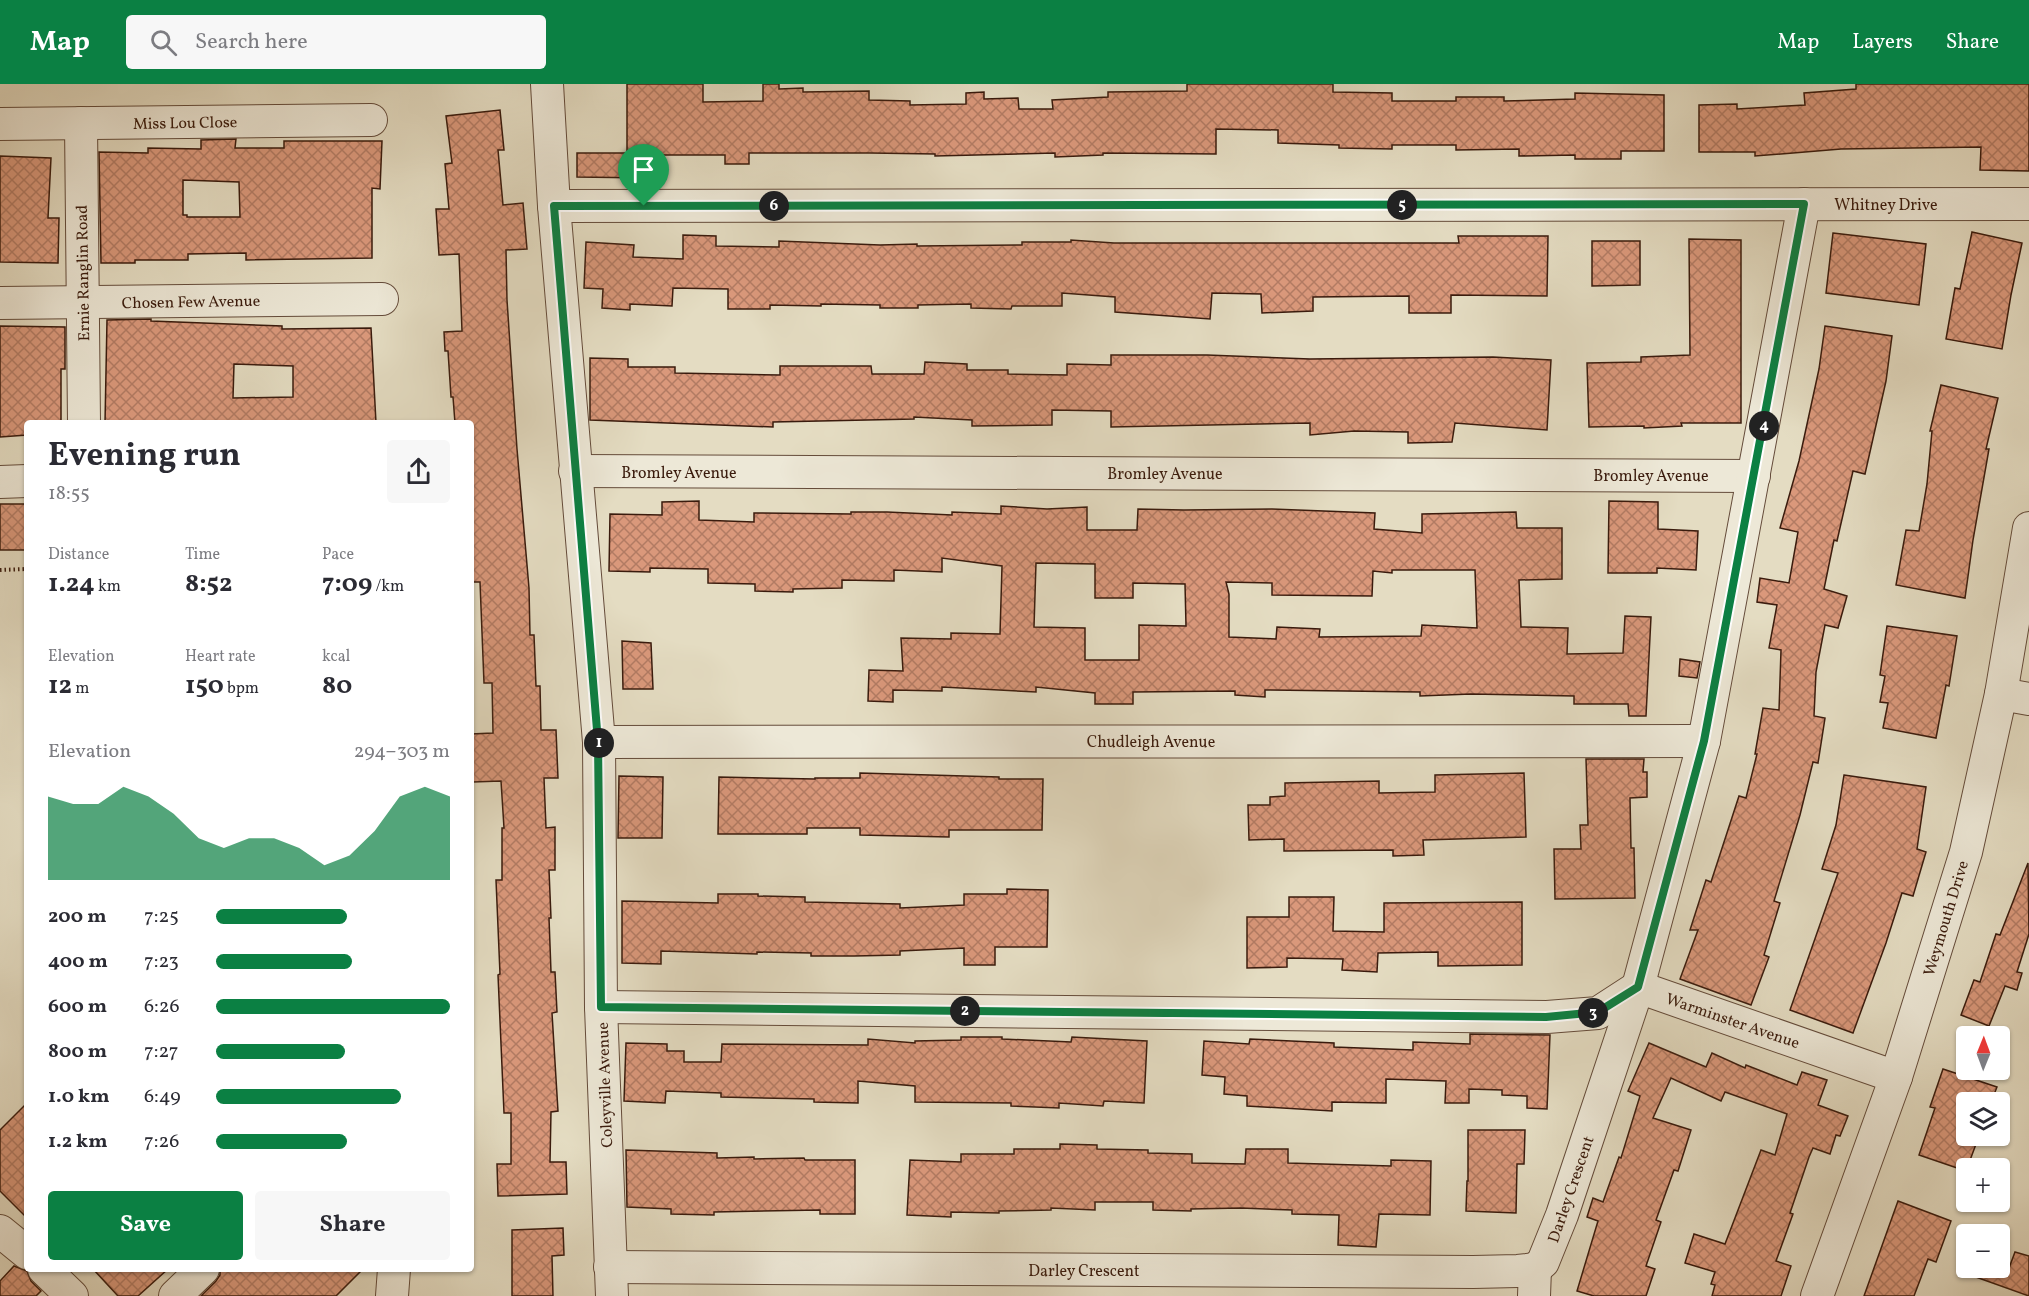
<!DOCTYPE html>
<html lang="en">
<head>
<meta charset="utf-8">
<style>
	:root { --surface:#fff; --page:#f7f7f7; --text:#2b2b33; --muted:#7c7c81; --accent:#0b8043 }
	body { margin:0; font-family:Vollkorn,serif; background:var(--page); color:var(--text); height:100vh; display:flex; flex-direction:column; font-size:22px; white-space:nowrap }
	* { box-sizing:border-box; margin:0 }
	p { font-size:20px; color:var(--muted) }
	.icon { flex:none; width:33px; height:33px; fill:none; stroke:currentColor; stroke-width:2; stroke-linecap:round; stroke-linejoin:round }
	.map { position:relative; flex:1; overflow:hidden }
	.panel { position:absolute; left:24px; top:336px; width:450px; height:852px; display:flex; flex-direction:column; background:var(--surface); border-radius:6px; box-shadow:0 2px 4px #0004 }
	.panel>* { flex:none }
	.needle { width:39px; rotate:1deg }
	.buttons { position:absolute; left:1956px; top:942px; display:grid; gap:12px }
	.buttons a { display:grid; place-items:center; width:54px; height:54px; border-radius:6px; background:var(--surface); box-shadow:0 2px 4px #0004; font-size:30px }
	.pin { position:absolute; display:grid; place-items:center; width:51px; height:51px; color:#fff; margin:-62px -26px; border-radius:50% 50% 50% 0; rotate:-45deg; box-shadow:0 0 6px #0007 }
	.pin .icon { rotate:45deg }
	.km { position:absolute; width:30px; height:30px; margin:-15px; border-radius:50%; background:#222; color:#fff; font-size:16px; line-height:30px; text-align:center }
	.round { display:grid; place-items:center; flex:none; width:63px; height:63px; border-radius:6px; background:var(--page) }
	.summary { display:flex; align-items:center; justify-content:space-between; height:102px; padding:0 24px }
	h1 { font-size:33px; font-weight:700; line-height:45px }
	.metrics { display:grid; grid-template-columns:repeat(3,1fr); gap:9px; height:102px; padding:6px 24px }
	.metrics div { display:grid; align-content:center }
	.metrics b { font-size:26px; font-weight:700 }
	.metrics small { font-size:16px; font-weight:400 }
	.metrics p { font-size:16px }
	.chart { height:168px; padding:12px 24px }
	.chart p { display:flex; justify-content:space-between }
	.chart svg { width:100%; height:108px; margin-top:6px; fill:var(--accent); opacity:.7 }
	.primary-button { display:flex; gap:12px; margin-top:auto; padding:12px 24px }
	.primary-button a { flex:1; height:69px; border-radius:6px; background:var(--accent); color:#fff; font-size:24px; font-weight:700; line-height:69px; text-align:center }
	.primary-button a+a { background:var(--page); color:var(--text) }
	ul { padding:0 24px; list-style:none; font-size:20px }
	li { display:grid; grid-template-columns:96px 72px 1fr; align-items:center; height:45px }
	li i { height:15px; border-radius:8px; background:var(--accent) }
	header { display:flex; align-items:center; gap:36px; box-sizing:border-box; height:84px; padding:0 30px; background:var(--accent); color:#fff }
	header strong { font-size:28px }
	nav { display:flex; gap:33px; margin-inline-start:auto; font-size:21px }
	.search { width:420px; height:54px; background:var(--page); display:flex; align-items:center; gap:15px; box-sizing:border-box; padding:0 21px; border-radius:6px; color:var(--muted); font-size:22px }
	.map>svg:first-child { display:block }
	.building { fill:url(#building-cross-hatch); stroke:#3a1b0d; stroke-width:1.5; fill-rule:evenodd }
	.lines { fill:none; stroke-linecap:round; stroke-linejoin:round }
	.minor-casing { stroke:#644b3a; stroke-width:34 }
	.path { stroke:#3a1b0d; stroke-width:4; stroke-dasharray:1.5 3; stroke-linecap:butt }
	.minor { stroke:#ede8d7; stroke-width:32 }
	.route-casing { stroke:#fff; stroke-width:12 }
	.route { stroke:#0b8043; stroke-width:8 }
	.labels { text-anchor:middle; stroke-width:5; stroke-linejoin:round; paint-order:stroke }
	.street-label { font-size:16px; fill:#3a1b0d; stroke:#ede8d7 }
</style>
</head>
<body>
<header>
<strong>Map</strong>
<div class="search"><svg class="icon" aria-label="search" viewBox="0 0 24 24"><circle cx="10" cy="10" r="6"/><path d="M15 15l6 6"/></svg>Search here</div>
<nav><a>Map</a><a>Layers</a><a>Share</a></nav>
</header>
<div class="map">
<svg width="2029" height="1212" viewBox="0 0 2029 1212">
	<defs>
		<pattern id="building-cross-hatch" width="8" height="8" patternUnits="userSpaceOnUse" patternTransform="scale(1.5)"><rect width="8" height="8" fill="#da987b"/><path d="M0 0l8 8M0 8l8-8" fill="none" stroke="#b27b63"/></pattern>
	</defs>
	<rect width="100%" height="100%" fill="#e4dcc2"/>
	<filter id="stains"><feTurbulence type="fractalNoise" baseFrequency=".00333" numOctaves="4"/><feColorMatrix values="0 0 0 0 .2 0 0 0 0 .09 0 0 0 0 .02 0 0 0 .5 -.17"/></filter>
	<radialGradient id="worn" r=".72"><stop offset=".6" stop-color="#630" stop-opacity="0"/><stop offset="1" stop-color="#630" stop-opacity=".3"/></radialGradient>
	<!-- building -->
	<g class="building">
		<polygon points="627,0 703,0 703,18 763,17 763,0 779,0 779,5 803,4 803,8 869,7 869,16 910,17 910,21 966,20 966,9 984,8 984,15 1018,14 1019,25 1053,25 1052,16 1108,13 1108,8 1187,7 1187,0 1333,0 1333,8 1392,9 1392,17 1456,17 1456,13 1504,13 1504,17 1575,15 1575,9 1664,11 1664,67 1621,67 1621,75 1575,75 1575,71 1519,72 1519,65 1456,66 1456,61 1392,61 1392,65 1339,64 1339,61 1278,59 1278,46 1216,45 1216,70 1103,69 1103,71 1055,73 1055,69 935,72 935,70 870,69 749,69 749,80 725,80 725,71 648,71 648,94 577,93 577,69 627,69"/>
		<polygon points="1856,0 2029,0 2029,87 1980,86 1981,63 1841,65 1755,72 1755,68 1699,68 1699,21 1737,20 1737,25 1805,21 1804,9 1856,5"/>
		<polygon points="500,26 504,66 498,66 503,121 523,119 527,165 506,166 507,216 517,365 529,504 530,551 534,551 536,602 540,602 541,646 556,646 558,694 544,694 546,744 555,743 555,786 549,786 551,834 549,834 551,888 555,888 557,928 552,929 558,1027 551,1028 550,1078 566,1078 567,1110 498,1112 497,1080 511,1080 511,1029 504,1029 498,891 500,890 496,796 502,796 502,744 504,744 501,697 473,698 471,650 493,649 492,599 484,599 480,498 471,498 471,339 455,339 453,313 451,313 448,267 445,267 444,248 462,247 459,170 439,171 436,125 449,125 445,80 452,79 446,32"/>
		<path d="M236,55L235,64H284V57H382L380,105L372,104V174L246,176V169L188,170V176H135V179H101L99,68L148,69V64L201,65V56ZM183,96L239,98L240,133H187V131H183Z"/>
		<polygon points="0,72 51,74 48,134 59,134 58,179 0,178"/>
		<polygon points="1972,148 2022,159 2011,211 2002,265 1946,255 1955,204 1960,205"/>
		<polygon points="1833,149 1926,160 1919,221 1826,209"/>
		<polygon points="683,151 716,152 716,162 779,163 779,157 880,161 917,160 917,162 1022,161 1022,158 1071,158 1071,156 1114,159 1459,159 1458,152 1548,152 1547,212 1451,211 1451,229 1409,229 1409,212 1313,213 1313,227 1262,229 1261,210 1212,209 1210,235 1115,228 1115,213 1062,209 1062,222 1012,222 1011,225 971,224 971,220 918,221 918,224 880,224 880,221 821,220 821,222 770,221 770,225 728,225 728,205 673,204 672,222 630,220 630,226 602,224 603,205 584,204 586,158 634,161 633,173 683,175"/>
		<polygon points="1689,155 1741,156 1741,339 1681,339 1682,342 1644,344 1644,342 1589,343 1587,279 1641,278 1641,273 1690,271"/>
		<polygon points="1592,157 1640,157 1640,201 1592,202"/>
		<path d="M151,235V237L282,242V245L371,244L376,339H105L107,236ZM234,280L293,282V313L233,314Z"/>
		<polygon points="0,242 65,243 65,285 61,285 61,339 27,339 27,351 0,353"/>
		<polygon points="1825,242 1892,252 1886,297 1865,390 1853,387 1837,457 1834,456 1824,505 1847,512 1838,544 1825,541 1816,588 1814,632 1825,634 1818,679 1813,678 1800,731 1774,817 1780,819 1764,871 1769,873 1751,921 1680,895 1698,846 1690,846 1706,796 1711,798 1739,712 1746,714 1757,670 1755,670 1763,624 1779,626 1781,566 1769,564 1777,521 1757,518 1760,494 1789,499 1798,448 1780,444 1799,377 1819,285"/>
		<polygon points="1111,271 1207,271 1310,275 1493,273 1551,276 1547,346 1455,339 1452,358 1408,359 1408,348 1354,347 1310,351 1310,339 1111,343 1111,327 1052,326 1052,341 972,342 972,336 914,333 914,335 773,338 773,343 590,336 590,274 628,275 628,283 675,283 675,289 780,291 780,282 871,282 872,290 924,290 925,278 967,280 967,286 1008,286 1008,290 1067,291 1067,280 1111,281"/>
		<polygon points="1941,301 1998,314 1986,365 1989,365 1973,456 1965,514 1896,501 1906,446 1919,447 1927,400 1932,347 1930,347"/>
		<path d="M699,417V436L754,438V429L851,430V428H887L952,431V428L1001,430V422L1047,425L1087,423V446H1137L1138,425L1184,426L1272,425L1375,429L1374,445L1422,449V430L1516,428L1517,444H1562V495L1519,496L1521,543L1568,544L1567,570L1623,569L1625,532L1651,533L1646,632H1629L1628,620H1574V612L1471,610L1420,612V608L1265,606V613L1235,611V607L1133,608V620H1095V609L1036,603V608L942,603V607L893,606V618L868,617L869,586L903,587L901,554L951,555V549L1000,550L1002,482L942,474V488L894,486V497L842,496V504L793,505V508L755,507V500L708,499V485L650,484V488L609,487L610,430L662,431V418ZM1036,479L1095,480V514H1133V499L1185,500L1186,542L1139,541V576H1085V544L1034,543ZM1392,486H1475L1477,544L1422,541L1421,552L1319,553L1320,545L1277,543L1276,555L1229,553V510L1226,498L1272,499V511L1372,512L1373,487L1392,489Z"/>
		<polygon points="1609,417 1658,418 1658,445 1698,447 1696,486 1657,484 1657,489 1608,489"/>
		<rect x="0" y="420" width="27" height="46"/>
		<polygon points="1887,542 1957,552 1949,602 1946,601 1936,654 1883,644 1888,619 1880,618 1885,592 1880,591"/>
		<polygon points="622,557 651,559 653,605 623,605"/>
		<polygon points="1680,575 1700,578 1697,594 1679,592"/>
		<polygon points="1586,675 1644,675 1643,688 1647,688 1647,713 1630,714 1631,764 1634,764 1635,814 1555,815 1554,765 1581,765 1580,741 1588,741"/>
		<polygon points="860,689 999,693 999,695 1043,695 1042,746 949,746 949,753 860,751 860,744 807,744 807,750 718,750 719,693 815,695 815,694 860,694"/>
		<polygon points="1524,689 1526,753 1423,756 1424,771 1393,772 1393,766 1284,767 1284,755 1249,756 1248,721 1270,721 1270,713 1285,712 1285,699 1379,697 1379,709 1435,708 1435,691"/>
		<polygon points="1844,691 1926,703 1917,765 1926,768 1913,812 1902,809 1886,859 1853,949 1790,926 1838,789 1822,785 1836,741"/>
		<polygon points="619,692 663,693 662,754 618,754"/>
		<polygon points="2028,779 2029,850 2017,888 2022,889 2017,906 2005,902 1989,942 1961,931 1974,896 1980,898 1996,850 2000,851"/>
		<polygon points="1007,805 1048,806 1047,863 995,863 995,881 964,881 964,864 900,867 900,871 854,872 811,872 811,869 757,868 757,870 661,867 661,880 622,879 622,817 718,819 718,810 758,810 758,812 805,813 805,818 900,820 900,824 964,821 964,810 1007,810"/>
		<polygon points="1289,813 1334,813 1333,847 1384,848 1384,819 1522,818 1522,881 1438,882 1438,868 1378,869 1377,888 1342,886 1343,875 1287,874 1287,883 1247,884 1247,833 1289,833"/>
		<polygon points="1470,950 1550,951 1547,1025 1527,1024 1527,1012 1502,1011 1502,1006 1469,1005 1469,1019 1445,1019 1446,997 1386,995 1386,1019 1332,1018 1332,1027 1247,1022 1247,1012 1224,1010 1225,993 1202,991 1204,957 1249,960 1250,955 1334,959 1334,963 1413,966 1413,958 1470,960"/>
		<polygon points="961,953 1002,953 1002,955 1071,958 1072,953 1147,957 1144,1019 1104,1017 1103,1022 1059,1019 1059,1024 1011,1022 1011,1019 915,1018 915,1002 858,997 858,1019 814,1018 814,1015 721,1013 721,1009 666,1007 665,1019 624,1017 626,959 667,960 667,967 684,967 684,978 721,978 722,960 868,961 868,955 915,959 915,957 961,956"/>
		<polygon points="1649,959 1706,983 1712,969 1745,984 1746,981 1797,1001 1802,988 1827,996 1818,1021 1848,1032 1840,1052 1836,1051 1830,1070 1813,1064 1809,1073 1790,1129 1793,1130 1776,1177 1791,1182 1781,1212 1712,1212 1715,1201 1711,1200 1715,1188 1685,1179 1694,1150 1725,1160 1761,1066 1775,1071 1787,1030 1725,1008 1721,1017 1671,994 1653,1034 1691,1046 1678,1087 1674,1086 1656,1136 1661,1138 1646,1182 1655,1185 1646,1212 1594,1212 1577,1207 1598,1137 1587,1133 1593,1114 1603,1118 1619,1073 1621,1074 1640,1012 1628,1007"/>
		<polygon points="1943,985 1997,1003 1991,1018 1966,1018 1966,1052 1979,1052 1966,1087 1919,1071 1935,1024 1930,1023"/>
		<polygon points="27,1019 27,1134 0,1107 0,1046"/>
		<polygon points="1468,1046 1525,1046 1524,1080 1517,1080 1516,1129 1466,1127 1467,1097 1468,1097"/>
		<polygon points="1060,1060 1097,1061 1097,1065 1148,1066 1148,1069 1192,1070 1192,1079 1245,1080 1246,1065 1288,1065 1288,1079 1391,1082 1391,1076 1431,1077 1430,1131 1379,1130 1376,1163 1338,1161 1339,1131 1292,1130 1292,1126 1241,1124 1191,1125 1191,1127 1153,1126 1153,1118 1095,1118 1095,1126 1051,1124 1051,1126 999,1127 999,1129 951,1128 951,1133 907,1131 910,1076 961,1078 961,1070 1014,1070 1014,1065 1060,1065"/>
		<polygon points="626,1066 717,1069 717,1074 754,1073 754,1075 804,1074 805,1076 855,1076 855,1130 820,1130 820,1126 714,1128 714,1131 671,1130 671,1125 627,1123"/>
		<polygon points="1898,1117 1951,1137 1936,1178 1928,1175 1914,1212 1864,1212"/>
		<polygon points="563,1144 564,1171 552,1172 553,1212 512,1212 512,1146"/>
		<polygon points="2015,1168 2029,1172 2029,1212 1959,1187 1960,1184 2009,1184"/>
		<polygon points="14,1182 27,1187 31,1197 41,1207 36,1212 0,1212 0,1197"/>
		<polygon points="93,1185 168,1185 138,1212 118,1212"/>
		<polygon points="220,1185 363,1185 336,1212 201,1212 216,1197 220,1191"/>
	</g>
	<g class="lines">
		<defs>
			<g id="minor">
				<polyline points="547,0 554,122 599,658 601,923 612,1212"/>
				<polyline points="81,39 84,339"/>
				<polyline points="0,40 371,36"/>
				<polyline points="554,122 2029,120"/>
				<polyline points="0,219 382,215"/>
				<polyline points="575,387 1754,392"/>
				<polyline points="0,398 27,397"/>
				<polyline points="2001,610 2029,615"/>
				<polyline points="599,658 1704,657"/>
				<polyline points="601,923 1547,933 1598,929 1638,903 1896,993"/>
				<polyline points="0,1147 27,1169"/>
				<polyline points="610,1183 1473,1188 1518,1187 1535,1185 1543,1178 1562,1131 1638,903 1704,657 1804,120"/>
				<polyline points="44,1185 72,1212"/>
				<polyline points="175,1212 203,1185"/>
				<polyline points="392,1212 394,1185"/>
				<polyline points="1534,1212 1535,1185"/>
				<polyline points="1817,1212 1896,993 1966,768 2001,610 2029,444"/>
			</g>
		</defs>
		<!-- minor casing -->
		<use href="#minor" class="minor-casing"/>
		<!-- path -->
		<polyline class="path" points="0,486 27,485"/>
		<!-- minor -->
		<use href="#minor" class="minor"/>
	</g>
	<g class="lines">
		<defs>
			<polygon id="route" points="1804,120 1704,657 1638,903 1598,928 1546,933 601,923 598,658 554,122"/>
		</defs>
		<!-- route casing -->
		<use href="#route" class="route-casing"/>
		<!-- route -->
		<use href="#route" class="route"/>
	</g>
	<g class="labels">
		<!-- street labels -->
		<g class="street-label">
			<text transform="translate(185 38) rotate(-1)" y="6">Miss Lou Close</text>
			<text x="1886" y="126">Whitney Drive</text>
			<text transform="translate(82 189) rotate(-91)" y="6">Ernie Ranglin Road</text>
			<text transform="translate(191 217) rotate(-1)" y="6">Chosen Few Avenue</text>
			<text x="679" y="394">Bromley Avenue</text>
			<text x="1165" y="395">Bromley Avenue</text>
			<text x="1651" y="397">Bromley Avenue</text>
			<text x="1151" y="663">Chudleigh Avenue</text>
			<text transform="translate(1945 834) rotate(-73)" y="6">Weymouth Drive</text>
			<text transform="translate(1733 936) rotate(19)" y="6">Warminster Avenue</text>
			<text transform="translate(604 1001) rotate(-92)" y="6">Coleyville Avenue</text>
			<text transform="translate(1570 1105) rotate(-71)" y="6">Darley Crescent</text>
			<text x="1084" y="1192">Darley Crescent</text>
		</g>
	</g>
	<rect width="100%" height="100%" filter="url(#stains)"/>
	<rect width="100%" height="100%" fill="url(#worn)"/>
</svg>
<div class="buttons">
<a><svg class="needle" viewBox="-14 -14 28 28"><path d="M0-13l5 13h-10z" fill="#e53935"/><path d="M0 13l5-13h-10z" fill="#7c7c81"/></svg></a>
<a><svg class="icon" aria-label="layers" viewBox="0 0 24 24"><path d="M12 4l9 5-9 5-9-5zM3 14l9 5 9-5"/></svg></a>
<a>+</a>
<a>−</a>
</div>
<div class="pin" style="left:644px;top:122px;background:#1e9e55"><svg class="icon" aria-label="arrive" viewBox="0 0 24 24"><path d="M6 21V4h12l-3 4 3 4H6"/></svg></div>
<b class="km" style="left:599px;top:659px">1</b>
<b class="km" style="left:965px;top:927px">2</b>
<b class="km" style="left:1593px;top:929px">3</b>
<b class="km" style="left:1764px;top:342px">4</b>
<b class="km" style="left:1402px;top:121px">5</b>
<b class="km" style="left:774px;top:122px">6</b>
<section class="panel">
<div class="summary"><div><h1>Evening run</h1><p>18:55</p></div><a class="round"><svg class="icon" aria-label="share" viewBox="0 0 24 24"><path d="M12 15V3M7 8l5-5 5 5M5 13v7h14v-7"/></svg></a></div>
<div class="metrics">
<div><p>Distance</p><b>1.24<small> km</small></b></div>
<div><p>Time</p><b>8:52</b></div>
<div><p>Pace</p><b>7:09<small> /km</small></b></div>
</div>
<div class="metrics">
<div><p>Elevation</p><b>12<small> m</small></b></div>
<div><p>Heart rate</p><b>150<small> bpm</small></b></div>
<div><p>kcal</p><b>80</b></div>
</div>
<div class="chart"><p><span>Elevation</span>294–303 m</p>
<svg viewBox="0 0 160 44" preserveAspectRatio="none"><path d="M0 44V10L10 13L20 13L30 6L40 10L50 17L60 27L70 31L80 27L90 27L100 31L110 38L120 34L130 24L140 10L150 6L160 10V44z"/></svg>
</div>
<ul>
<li><b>200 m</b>7:25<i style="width:56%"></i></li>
<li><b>400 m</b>7:23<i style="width:58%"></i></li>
<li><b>600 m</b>6:26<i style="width:100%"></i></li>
<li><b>800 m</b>7:27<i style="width:55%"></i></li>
<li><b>1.0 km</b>6:49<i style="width:79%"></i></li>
<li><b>1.2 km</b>7:26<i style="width:56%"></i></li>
</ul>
<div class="primary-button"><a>Save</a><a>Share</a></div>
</section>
</div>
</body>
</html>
